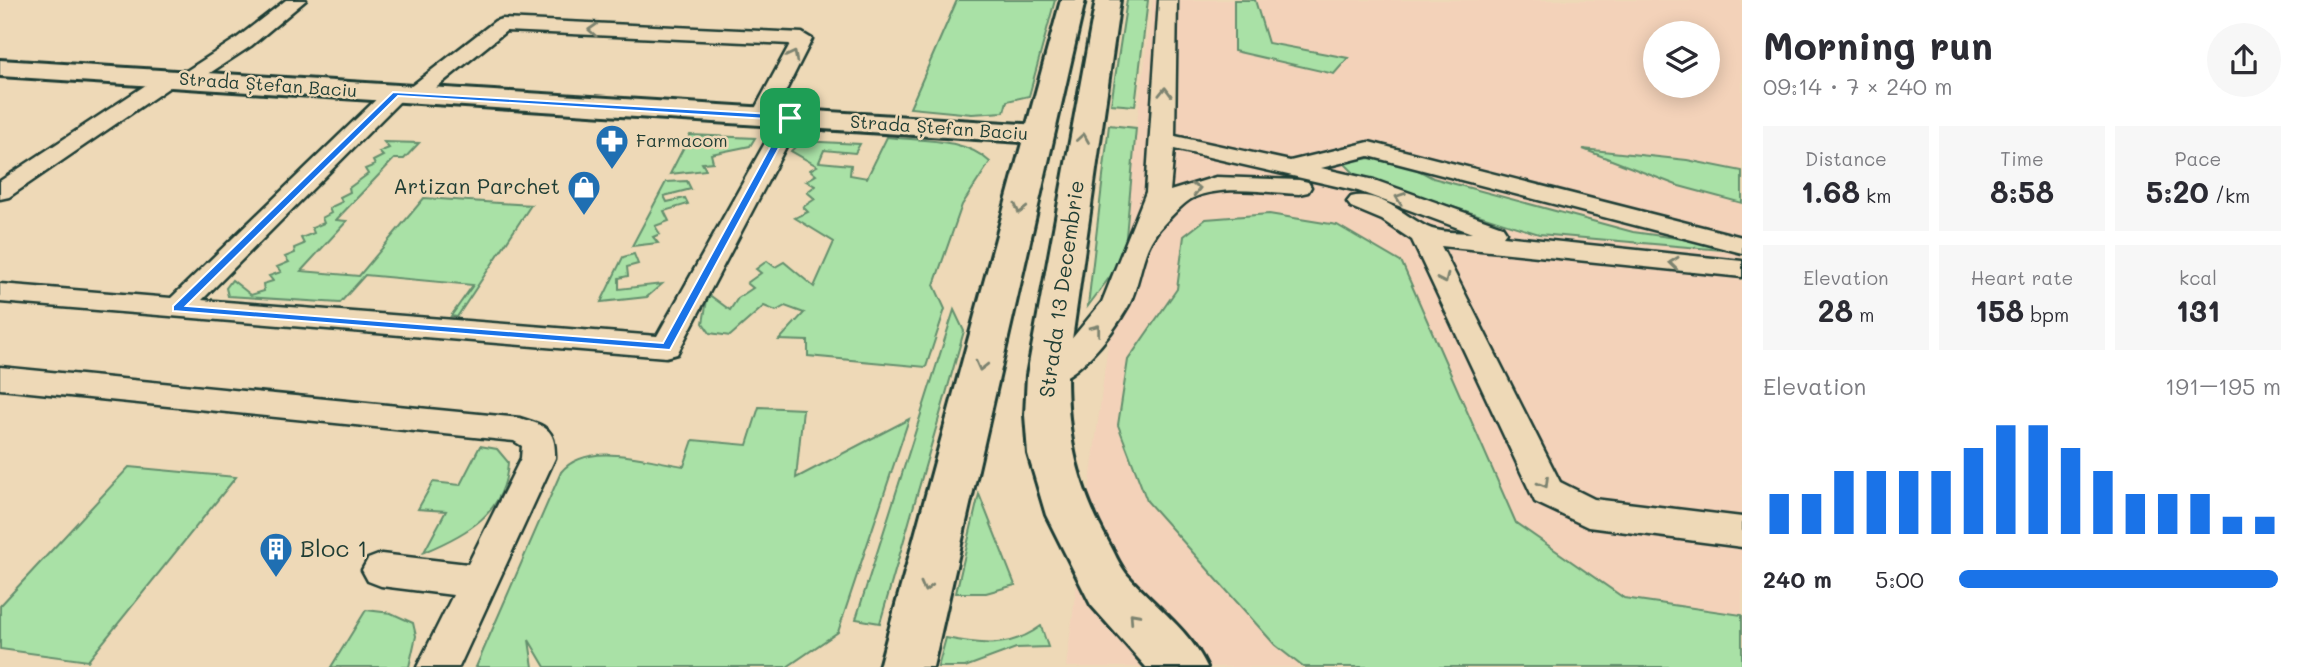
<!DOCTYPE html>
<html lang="en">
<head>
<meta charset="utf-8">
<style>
	:root { --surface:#fff; --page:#f7f7f7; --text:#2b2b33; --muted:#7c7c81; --accent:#1a73e8 }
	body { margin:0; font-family:Mali,sans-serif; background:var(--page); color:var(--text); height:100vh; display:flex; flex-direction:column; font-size:26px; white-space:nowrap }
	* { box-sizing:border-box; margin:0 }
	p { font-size:23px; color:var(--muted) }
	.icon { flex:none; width:38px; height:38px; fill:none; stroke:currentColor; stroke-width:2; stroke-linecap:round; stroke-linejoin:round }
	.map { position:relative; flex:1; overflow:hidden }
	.side { display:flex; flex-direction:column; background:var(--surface); width:560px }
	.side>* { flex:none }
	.tools { position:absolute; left:1643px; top:21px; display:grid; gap:14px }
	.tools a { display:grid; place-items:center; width:77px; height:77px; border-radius:50%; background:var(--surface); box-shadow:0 4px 18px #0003; font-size:35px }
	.pin { position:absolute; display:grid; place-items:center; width:60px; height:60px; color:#fff; margin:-30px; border-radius:14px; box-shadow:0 4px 10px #0006 }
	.round { display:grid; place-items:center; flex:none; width:74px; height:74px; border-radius:37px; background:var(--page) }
	.summary { display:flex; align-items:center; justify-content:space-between; height:119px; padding:0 21px }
	h1 { font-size:38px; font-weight:700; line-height:52px }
	.stats { display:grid; grid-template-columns:repeat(3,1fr); gap:10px; height:119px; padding:7px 21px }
	.stats div { display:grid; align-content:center; border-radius:0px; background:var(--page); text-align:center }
	.stats b { font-size:30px; font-weight:700 }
	.stats small { font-size:19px; font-weight:400 }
	.stats p { font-size:19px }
	.chart { height:196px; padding:14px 21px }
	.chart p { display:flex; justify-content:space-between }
	.chart svg { width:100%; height:126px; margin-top:7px; stroke:var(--accent); stroke-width:6 }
	ul { padding:0 21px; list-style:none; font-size:23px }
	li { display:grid; grid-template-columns:112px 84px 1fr; align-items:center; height:52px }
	li i { height:18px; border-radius:9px; background:var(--accent) }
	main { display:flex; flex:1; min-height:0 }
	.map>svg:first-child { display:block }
	.built { fill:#f3d2b9; fill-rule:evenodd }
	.green { fill:#a9e1a6; stroke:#648f6d; stroke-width:2 }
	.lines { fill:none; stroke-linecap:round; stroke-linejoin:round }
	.service-casing { stroke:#1f3d34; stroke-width:5 }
	.minor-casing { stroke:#1f3d34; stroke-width:6 }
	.secondary-casing { stroke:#1f3d34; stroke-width:6 }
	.service { fill:#eed9b7; fill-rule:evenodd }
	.minor { fill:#eed9b7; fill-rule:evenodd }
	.secondary { fill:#eed9b7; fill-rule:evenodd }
	.oneway { stroke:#7c836f }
	.route { fill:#1a73e8; stroke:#fff; stroke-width:2; fill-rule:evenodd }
	.labels { text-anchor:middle; stroke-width:5; stroke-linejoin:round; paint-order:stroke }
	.far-street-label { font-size:18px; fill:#1f3d34; stroke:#eed9b7 }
	.far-poi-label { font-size:18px; fill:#1f3d34; stroke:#eed9b7; text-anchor:start }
	.poi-label { font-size:21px; fill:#1f3d34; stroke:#eed9b7; text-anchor:end }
	.street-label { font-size:21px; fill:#1f3d34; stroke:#eed9b7 }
	.near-poi-label { font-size:24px; fill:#1f3d34; stroke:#eed9b7; text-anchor:start }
</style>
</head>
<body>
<main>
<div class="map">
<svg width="1742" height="667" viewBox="0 0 1742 667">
	<rect width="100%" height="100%" fill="#eed9b7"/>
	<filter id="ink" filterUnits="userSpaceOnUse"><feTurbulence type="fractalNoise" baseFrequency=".0143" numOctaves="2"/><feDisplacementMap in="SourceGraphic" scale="14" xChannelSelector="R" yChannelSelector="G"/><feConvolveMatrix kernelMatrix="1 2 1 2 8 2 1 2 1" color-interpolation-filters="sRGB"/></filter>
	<g filter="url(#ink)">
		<!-- built -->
		<path class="built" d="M1153,0H1742V667H1066ZM1656,33H1708V86H1656Z"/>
		<!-- green -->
		<g class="green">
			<polygon points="957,0 1055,0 1029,96 1007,101 1004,112 972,114 910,108"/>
			<polygon points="1127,0 1148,0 1135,106 1111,104"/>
			<polygon points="1234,0 1255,0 1268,43 1348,58 1334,74 1234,51"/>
			<polygon points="1109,125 1136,128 1124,258 1088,306"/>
			<polygon points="690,135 755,138 750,146 711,154 713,162 702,163 706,170 670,174"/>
			<path d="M887,137C921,141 963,137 990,162L962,205L934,285L945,309L926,367L808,356V341L779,340L804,313L785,306L776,311L764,306L730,336L710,333L703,323L708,294L730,310L738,298L753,288L747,283L761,273L756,269L767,261L775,267L784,262L814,287L834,242L795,218L808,212L803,207L815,199L807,192L815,186L806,181L816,175L810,170L817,166L791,151L801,141L860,144L855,153L824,150L819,162L851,165L850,175L867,178Z"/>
			<polygon points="384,142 419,143 404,159 394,159 336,220 347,221 301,271 359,276 424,198 531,205 457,317 451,316 473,285 365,275 340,303 228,296 226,288 232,280 251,295 264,291 263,284 273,281 269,276 281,272 277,267 289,262 285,257 295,253 294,248 304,244 301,238 314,233 312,228 324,223 322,218 331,213 329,208 342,202 340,197 350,192 349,188 368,174 365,169 375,165 373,161 383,156 379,152 389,148"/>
			<polygon points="1583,149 1687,160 1742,171 1742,203 1679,186"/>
			<polygon points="1367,158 1401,161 1433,178 1633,232 1712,243 1734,251 1539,234 1358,177 1345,164 1351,160"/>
			<polygon points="687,181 691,189 664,196 667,202 685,198 688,204 664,211 669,221 655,226 660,234 653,237 658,243 632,246 666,182"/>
			<polygon points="1269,214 1337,225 1402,263 1516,523 1624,598 1742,615 1742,667 1303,667 1275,645 1147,501 1118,425 1128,360 1177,289 1184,236 1206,219"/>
			<polygon points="634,254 638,264 627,267 628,276 619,278 619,289 662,284 647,297 601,302 623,257"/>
			<polygon points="954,310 964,331 880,623 856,619"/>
			<path d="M759,407L803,409L796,478L909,419L838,632L787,667H545L529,640L533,667H476L561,472C588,440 647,461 684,466L693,440L747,445Z"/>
			<path d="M480,446L497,449L508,462C506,513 467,534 424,552L446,511L418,509L433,482L460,485Z"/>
			<polygon points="129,467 236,477 88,661 0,649 0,606"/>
			<polygon points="979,494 1015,585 986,593 956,593"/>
			<polygon points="366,610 391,613 413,623 416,636 409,667 331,667"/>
			<path d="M1041,626L1048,647L1016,648L965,667H938L946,638C981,645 1010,649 1041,626Z"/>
		</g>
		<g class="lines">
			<defs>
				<g id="service">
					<polygon points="286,0 306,0 251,46 193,84 186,86 177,82 9,197 0,199 0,181 161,75 168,73 177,77 237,38"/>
					<path d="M1159,0H1177L1175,136L1290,161L1369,142L1742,237V253L1369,156L1321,168L1374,180L1502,226L1506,232L1503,236L1742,261V277L1441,246L1560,482L1594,499L1742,517V547L1588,527L1535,502L1412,240L1382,220L1351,207L1347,202L1351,197C1378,190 1405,216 1427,227C1439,233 1458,232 1472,233L1358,191L1174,149L1170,191L1216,177L1299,180L1308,182L1311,187L1308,192L1299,194C1267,193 1222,184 1193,198C1185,201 1159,228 1155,235C1141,254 1140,284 1129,305C1114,332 1070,392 1036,383L1031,375L1036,367L1065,347L1102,302L1146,192Z"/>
					<polygon points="502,19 802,33 812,39 773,116 762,123 751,116 790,44 506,31 422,99 414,100 405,96 202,300 657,336 779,118 790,111 798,113 801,118 677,354 666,357 0,302 0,284 171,298 388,88 396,87 405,91 495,21"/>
					<path d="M0,367L520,418C546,426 556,429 555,458L459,667H417L453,595L381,586L368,581L362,570L368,559L381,554L468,564L521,458L522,446L514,441L0,389Z"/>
				</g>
				<polygon id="minor" points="0,60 1039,125 1049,128 1054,134 1049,140 1039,143 0,76"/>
				<g id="secondary">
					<polygon points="1061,0 1085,0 933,667 879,667"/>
					<path d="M1096,0H1120L1067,375C1067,440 1078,488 1110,545C1116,556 1121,569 1130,578C1155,606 1191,632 1207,667H1146L1091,605L1046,515L1028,454L1025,415L1027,375Z"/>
				</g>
			</defs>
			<!-- service casing -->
			<use href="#service" class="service-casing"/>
			<!-- minor casing -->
			<use href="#minor" class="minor-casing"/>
			<!-- secondary casing -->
			<use href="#secondary" class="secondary-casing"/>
			<!-- service -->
			<use href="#service" class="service"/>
			<!-- minor -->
			<use href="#minor" class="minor"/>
			<!-- secondary -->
			<use href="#secondary" class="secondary"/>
		</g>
		<!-- one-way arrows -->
		<defs><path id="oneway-chevron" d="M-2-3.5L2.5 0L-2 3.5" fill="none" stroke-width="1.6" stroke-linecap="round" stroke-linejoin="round" transform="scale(1.75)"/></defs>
		<g class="oneway">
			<use href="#oneway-chevron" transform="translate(593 30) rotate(-177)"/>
			<use href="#oneway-chevron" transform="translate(793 56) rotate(-63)"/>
			<use href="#oneway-chevron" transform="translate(1165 92) rotate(-89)"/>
			<use href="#oneway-chevron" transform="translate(1083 138) rotate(-81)"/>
			<use href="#oneway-chevron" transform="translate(1196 189) rotate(-14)"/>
			<use href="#oneway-chevron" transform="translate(1400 198) rotate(-160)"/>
			<use href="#oneway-chevron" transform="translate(1020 209) rotate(104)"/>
			<use href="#oneway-chevron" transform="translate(1674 263) rotate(-174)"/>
			<use href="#oneway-chevron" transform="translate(1444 279) rotate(64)"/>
			<use href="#oneway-chevron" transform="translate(1096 329) rotate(-52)"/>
			<use href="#oneway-chevron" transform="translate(981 366) rotate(104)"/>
			<use href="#oneway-chevron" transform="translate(1544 483) rotate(59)"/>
			<use href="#oneway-chevron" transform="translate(926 587) rotate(104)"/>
			<use href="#oneway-chevron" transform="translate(1134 617) rotate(-132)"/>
		</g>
	</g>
	<!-- route -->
	<path class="route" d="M393,92L790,115L795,118L670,350L173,311V306ZM398,96L785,120L663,343L186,306Z"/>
	<!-- icons -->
	<defs>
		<symbol id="pharmacy-pin" viewBox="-11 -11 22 30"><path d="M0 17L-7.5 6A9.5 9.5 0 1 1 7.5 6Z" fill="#1f6fb2" stroke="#eed9b7"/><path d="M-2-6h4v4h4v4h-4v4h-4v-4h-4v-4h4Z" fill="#fff"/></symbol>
		<symbol id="shop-pin" viewBox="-11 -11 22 30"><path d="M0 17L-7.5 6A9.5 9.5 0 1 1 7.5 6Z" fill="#1f6fb2" stroke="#eed9b7"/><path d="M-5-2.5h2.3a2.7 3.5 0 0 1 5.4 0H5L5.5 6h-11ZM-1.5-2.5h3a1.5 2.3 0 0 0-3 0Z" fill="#fff"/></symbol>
		<symbol id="building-pin" viewBox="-11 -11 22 30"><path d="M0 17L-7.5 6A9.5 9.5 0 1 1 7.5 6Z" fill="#1f6fb2" stroke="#eed9b7"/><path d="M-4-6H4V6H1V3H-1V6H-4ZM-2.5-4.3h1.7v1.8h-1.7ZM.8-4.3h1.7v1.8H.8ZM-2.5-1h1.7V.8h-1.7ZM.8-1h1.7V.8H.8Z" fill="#fff"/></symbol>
	</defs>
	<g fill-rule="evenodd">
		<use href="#pharmacy-pin" x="593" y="122" width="38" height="52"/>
		<use href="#shop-pin" x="565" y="168" width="38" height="52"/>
		<use href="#building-pin" x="257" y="530" width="38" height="52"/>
	</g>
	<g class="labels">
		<!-- far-street labels -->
		<g class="far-street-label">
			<text transform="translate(268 85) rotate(4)" y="6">Strada Ștefan Baciu</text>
			<text transform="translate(939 128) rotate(4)" y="6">Strada Ștefan Baciu</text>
		</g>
		<!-- far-poi labels -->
		<g class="far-poi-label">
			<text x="636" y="147">Farmacom</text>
		</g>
		<!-- poi labels -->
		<g class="poi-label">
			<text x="560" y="194">Artizan Parchet</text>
		</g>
		<!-- street labels -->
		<g class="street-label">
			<text transform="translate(1062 289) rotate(-82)" y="7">Strada 13 Decembrie</text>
		</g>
		<!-- near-poi labels -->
		<g class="near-poi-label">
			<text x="300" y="557">Bloc 1</text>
		</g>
	</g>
</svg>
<div class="tools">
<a><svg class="icon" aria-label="layers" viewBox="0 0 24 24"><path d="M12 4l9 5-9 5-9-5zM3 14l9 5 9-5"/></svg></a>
</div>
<div class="pin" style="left:790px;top:118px;background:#1e9e55"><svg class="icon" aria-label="arrive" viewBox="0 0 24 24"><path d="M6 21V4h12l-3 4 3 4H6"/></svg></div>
</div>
<section class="side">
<div class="summary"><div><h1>Morning run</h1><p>09:14 · 7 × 240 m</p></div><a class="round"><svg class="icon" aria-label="share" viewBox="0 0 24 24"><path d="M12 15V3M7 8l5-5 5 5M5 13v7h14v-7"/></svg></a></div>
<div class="stats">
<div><p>Distance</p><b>1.68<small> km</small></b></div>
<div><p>Time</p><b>8:58</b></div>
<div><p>Pace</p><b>5:20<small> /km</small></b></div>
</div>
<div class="stats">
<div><p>Elevation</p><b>28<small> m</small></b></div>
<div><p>Heart rate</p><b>158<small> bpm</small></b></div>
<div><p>kcal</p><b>131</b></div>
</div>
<div class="chart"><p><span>Elevation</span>191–195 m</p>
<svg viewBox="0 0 160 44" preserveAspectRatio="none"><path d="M5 44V30M15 44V30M25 44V22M35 44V22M45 44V22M55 44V22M65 44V14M75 44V6M85 44V6M95 44V14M105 44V22M115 44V30M125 44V30M135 44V30M145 44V38M155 44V38"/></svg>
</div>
<ul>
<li><b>240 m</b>5:00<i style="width:99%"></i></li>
</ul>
</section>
</main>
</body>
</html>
